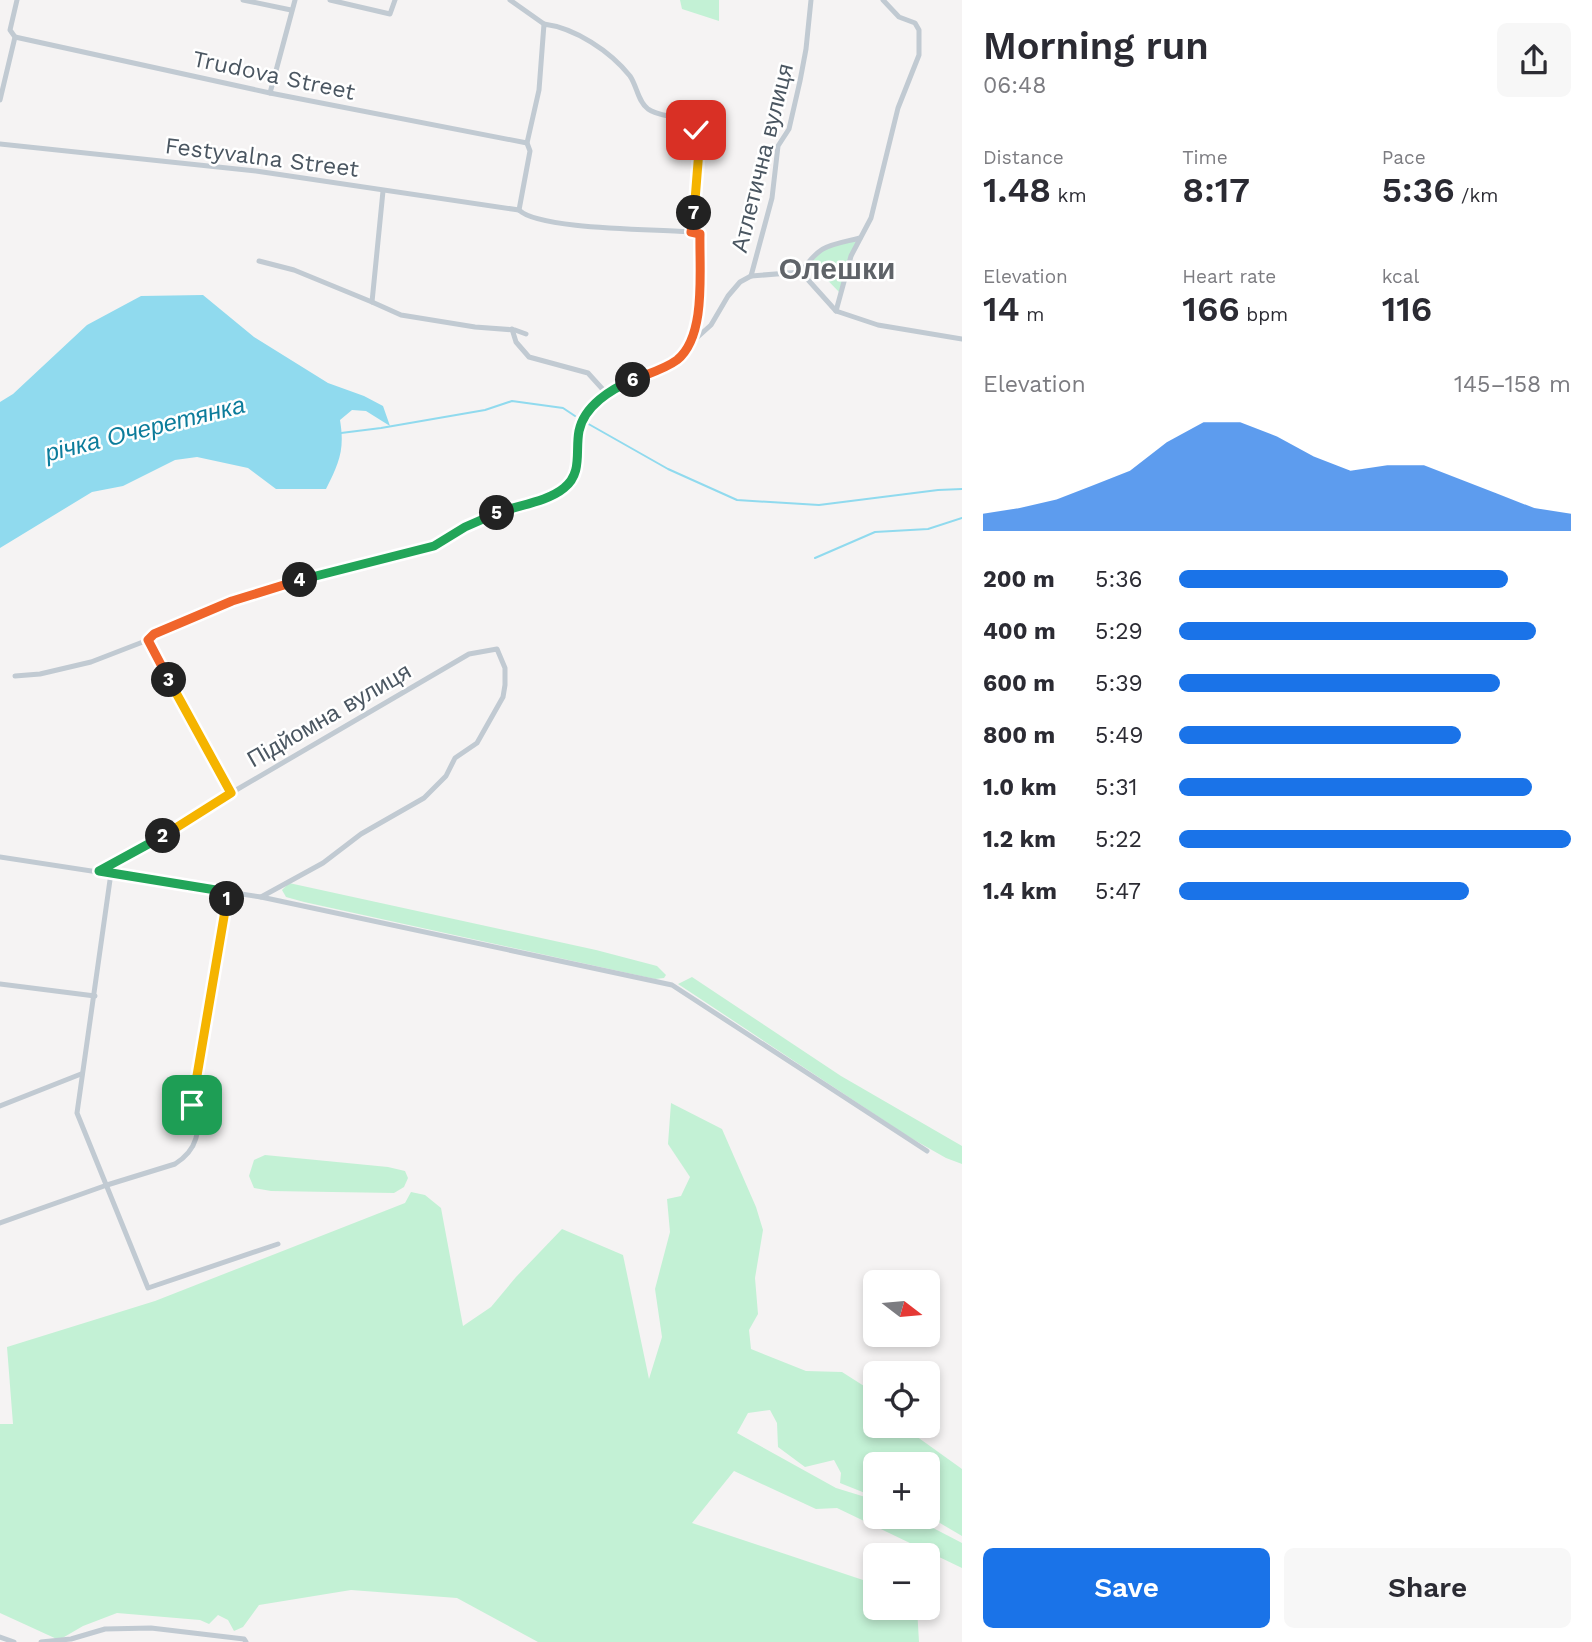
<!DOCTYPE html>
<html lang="en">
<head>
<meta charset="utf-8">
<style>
	:root { --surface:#fff; --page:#f7f7f7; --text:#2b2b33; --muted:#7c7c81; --accent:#1a73e8 }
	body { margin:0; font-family:"Work Sans",sans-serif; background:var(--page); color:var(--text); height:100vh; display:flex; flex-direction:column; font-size:26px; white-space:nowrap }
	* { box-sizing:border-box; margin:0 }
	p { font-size:23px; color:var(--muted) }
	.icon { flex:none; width:38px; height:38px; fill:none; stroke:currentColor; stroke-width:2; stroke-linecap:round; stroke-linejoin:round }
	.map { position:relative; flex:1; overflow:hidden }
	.side { display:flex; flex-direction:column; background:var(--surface); width:630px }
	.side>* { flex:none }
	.needle { width:46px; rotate:106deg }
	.controls { position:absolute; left:863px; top:1270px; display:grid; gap:14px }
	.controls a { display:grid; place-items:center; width:77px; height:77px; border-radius:10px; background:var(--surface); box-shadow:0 4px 10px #0003; font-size:35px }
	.pin { position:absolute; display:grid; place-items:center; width:60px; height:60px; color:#fff; margin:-30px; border-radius:14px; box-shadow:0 4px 10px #0006 }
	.km { position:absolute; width:35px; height:35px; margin:-18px; border-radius:50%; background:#222; color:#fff; font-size:19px; line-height:35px; text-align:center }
	.round { display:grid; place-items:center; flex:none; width:74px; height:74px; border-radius:10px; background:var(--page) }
	.head { display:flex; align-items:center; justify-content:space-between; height:119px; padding:0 21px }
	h1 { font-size:38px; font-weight:600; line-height:52px }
	.figures { display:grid; grid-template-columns:repeat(3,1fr); gap:10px; height:119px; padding:7px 21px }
	.figures div { display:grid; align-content:center }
	.figures b { font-size:35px; font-weight:600 }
	.figures small { font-size:19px; font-weight:400 }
	.figures p { font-size:19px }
	.chart { height:196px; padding:14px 21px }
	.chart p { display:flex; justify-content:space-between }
	.chart svg { width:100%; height:126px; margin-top:7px; fill:var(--accent); opacity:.7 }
	.action { display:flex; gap:14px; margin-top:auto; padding:14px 21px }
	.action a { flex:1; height:80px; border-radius:10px; background:var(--accent); color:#fff; font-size:28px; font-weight:600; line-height:80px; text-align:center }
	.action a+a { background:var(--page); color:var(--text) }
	ul { padding:0 21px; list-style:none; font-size:23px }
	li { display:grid; grid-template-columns:112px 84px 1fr; align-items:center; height:52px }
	li i { height:18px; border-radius:9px; background:var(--accent) }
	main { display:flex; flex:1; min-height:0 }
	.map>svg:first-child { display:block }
	.green { fill:#c3f1d5 }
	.water { fill:#90daee }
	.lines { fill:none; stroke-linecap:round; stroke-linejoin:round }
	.stream { stroke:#90daee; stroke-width:2 }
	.street { stroke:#c1cad2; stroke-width:5 }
	.split-1-casing { stroke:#fff; stroke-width:14 }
	.split-2-casing { stroke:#fff; stroke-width:14 }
	.split-3-casing { stroke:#fff; stroke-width:14 }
	.split-4-casing { stroke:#fff; stroke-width:14 }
	.split-5-casing { stroke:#fff; stroke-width:14 }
	.split-6-casing { stroke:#fff; stroke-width:14 }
	.split-7-casing { stroke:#fff; stroke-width:14 }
	.split-8-casing { stroke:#fff; stroke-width:14 }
	.split-1 { stroke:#f5b400; stroke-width:9 }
	.split-2 { stroke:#22a559; stroke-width:9 }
	.split-3 { stroke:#f5b400; stroke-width:9 }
	.split-4 { stroke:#f0652b; stroke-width:9 }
	.split-5 { stroke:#22a559; stroke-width:9 }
	.split-6 { stroke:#22a559; stroke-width:9 }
	.split-7 { stroke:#f0652b; stroke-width:9 }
	.split-8 { stroke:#f5b400; stroke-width:9 }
	.labels { text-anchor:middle; stroke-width:5; stroke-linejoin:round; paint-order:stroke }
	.street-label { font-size:23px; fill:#4a5661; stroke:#fff }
	.water-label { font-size:24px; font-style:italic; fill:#0c7c9b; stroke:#fff }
	.district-label { font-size:30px; font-weight:bold; fill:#5f6368; stroke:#fff }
</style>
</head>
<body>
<main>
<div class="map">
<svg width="962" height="1642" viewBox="0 0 962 1642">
	<rect width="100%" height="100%" fill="#f5f3f3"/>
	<!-- green -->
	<g class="green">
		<polygon points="680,0 719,0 719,21 682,9"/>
		<polygon points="860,238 840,293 809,261 828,246"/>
		<polygon points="289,883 596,950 657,966 666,975 664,978 655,979 304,902 286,897 282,890"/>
		<polygon points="692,977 841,1076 962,1146 962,1164 946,1158 909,1137 678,984"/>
		<polygon points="671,1103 722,1129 756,1207 763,1230 755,1278 758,1314 749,1330 751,1349 806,1371 842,1372 875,1393 875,1426 902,1426 962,1469 962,1536 928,1516 928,1465 875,1465 875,1497 840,1483 841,1473 834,1460 805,1467 778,1447 777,1423 770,1410 748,1413 737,1433 836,1488 875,1500 875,1517 912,1517 962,1543 962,1568 837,1508 816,1509 734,1471 692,1523 875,1584 875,1608 917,1608 919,1642 538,1642 457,1598 351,1590 259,1605 243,1627 234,1631 228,1620 218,1615 209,1624 200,1620 117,1613 83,1626 59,1640 0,1613 0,1424 13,1424 7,1347 155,1301 405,1203 411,1192 425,1195 441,1208 463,1326 491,1307 516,1277 562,1229 623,1255 649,1379 662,1337 655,1289 670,1232 667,1199 681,1196 690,1177 668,1144"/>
		<polygon points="265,1155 388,1167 405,1171 408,1178 404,1187 394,1193 271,1191 254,1188 249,1176 254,1160"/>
	</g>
	<!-- water -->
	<path class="water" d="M203,295L254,337L328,383L364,396L383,406L390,426L366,411L352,410L340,420C345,450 339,463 326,489H276L248,468L197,457L175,460L123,486L92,492L0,548V402L13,394L87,325L141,296Z"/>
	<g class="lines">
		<!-- stream -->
		<g class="stream">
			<polyline points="585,422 668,469 737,500 819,505 938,490 962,489"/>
			<polyline points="341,433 381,428 485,410 512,401 563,408 575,416"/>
			<polyline points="815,558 875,532 928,529 962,518"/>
		</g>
		<!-- street -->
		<g class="street">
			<polyline points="243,0 291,10"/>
			<polyline points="330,0 390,14 395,0"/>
			<polyline points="510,0 544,24"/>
			<polyline points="883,0 899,17 915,23 919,30 919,55 898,108 871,218 851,256 836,311 878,325 962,339"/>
			<polyline points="15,37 270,93 527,143"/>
			<polyline points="270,93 295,0"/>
			<polyline points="0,100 15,37 10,30 17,0"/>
			<polyline points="0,144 256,171 519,210"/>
			<polyline points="383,191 372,302 401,315 475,327 515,330 526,334"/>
			<path d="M519,210C539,230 658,229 691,232"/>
			<polyline points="259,261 294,270 372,302"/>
			<polyline points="801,272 836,311"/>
			<polyline points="751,276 772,198 778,146 789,129 800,81 806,49 811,0"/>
			<polyline points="512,329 516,342 529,357 588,373 607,394"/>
			<path d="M691,343L711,325L728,296L740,282L751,276L801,272C821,244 827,246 860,238"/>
			<polyline points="148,640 231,793"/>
			<path d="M15,676L40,674L91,662L148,640L154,634L232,601L325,573L434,546L485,517L563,489L574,475L577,466L579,429L594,406L617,387L676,361L691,343L701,295L700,234L691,232C694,213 703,145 696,130C688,114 661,119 648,109C638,102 637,86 630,76C610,51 575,28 544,24L539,90L527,143L530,151L519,210"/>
			<polyline points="0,857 261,897 672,985 927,1151"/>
			<polyline points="99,871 161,838 231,793 469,654 497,649 505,668 505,685 503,697 477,743 455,758 446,776 424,798 361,834 323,863 261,897"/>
			<polyline points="111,873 77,1113 148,1288 278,1244"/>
			<polyline points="0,984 95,996"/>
			<polyline points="0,1106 81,1074"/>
			<path d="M0,1223L107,1185L175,1164C197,1150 203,1129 192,1106L228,892"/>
			<polyline points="0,1637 14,1642"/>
			<polyline points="41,1642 71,1639 105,1629 151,1628 244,1639 246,1642"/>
		</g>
	</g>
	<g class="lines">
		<defs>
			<polyline id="split-1" points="192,1105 227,899"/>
			<polyline id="split-2" points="163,836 99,871 228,892 227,899"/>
			<polyline id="split-3" points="163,836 231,793 169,680"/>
			<polyline id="split-4" points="169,680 148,640 154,634 232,601 300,580"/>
			<polyline id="split-5" points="300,580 434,546 465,527 497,513"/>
			<path id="split-6" d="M497,513C518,505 547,502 564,488C583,473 575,451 579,431C584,406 611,389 633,380"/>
			<path id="split-7" d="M633,380C647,374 665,369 677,360C707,336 699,269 700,234L691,232L694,213"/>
			<polyline id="split-8" points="694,213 699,150 696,130"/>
		</defs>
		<!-- split-1 casing -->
		<use href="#split-1" class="split-1-casing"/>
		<!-- split-2 casing -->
		<use href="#split-2" class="split-2-casing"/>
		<!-- split-3 casing -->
		<use href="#split-3" class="split-3-casing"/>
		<!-- split-4 casing -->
		<use href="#split-4" class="split-4-casing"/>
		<!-- split-5 casing -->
		<use href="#split-5" class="split-5-casing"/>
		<!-- split-6 casing -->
		<use href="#split-6" class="split-6-casing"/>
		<!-- split-7 casing -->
		<use href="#split-7" class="split-7-casing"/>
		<!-- split-8 casing -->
		<use href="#split-8" class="split-8-casing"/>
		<!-- split-1 -->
		<use href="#split-1" class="split-1"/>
		<!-- split-2 -->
		<use href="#split-2" class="split-2"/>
		<!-- split-3 -->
		<use href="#split-3" class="split-3"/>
		<!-- split-4 -->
		<use href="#split-4" class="split-4"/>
		<!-- split-5 -->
		<use href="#split-5" class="split-5"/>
		<!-- split-6 -->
		<use href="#split-6" class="split-6"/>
		<!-- split-7 -->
		<use href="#split-7" class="split-7"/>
		<!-- split-8 -->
		<use href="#split-8" class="split-8"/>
	</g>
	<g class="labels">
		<!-- street labels -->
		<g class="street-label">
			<text transform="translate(274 75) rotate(12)" y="8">Trudova Street</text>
			<text transform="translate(262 157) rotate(7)" y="8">Festyvalna Street</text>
			<text transform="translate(762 158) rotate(-76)" y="8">Атлетична вулиця</text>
			<text transform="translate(329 715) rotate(-30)" y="8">Підйомна вулиця</text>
		</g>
		<!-- water labels -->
		<g class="water-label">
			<text transform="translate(145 429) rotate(-14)" y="8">річка Очеретянка</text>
		</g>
		<!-- district labels -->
		<g class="district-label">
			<text x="837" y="279">Олешки</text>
		</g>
	</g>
</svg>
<div class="controls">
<a><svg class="needle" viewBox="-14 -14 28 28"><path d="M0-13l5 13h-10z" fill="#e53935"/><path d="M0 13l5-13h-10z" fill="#7c7c81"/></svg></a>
<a><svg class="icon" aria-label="locate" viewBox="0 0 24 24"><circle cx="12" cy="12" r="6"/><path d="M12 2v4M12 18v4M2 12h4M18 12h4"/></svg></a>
<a>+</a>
<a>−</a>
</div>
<div class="pin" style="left:192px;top:1105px;background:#1e9e55"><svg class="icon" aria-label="arrive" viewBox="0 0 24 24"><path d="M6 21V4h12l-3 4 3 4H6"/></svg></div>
<div class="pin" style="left:696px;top:130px;background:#d93025"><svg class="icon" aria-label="check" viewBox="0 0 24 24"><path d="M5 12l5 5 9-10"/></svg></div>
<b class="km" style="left:227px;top:899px">1</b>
<b class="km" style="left:163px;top:836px">2</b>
<b class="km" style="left:169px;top:680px">3</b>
<b class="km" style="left:300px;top:580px">4</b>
<b class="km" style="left:497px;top:513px">5</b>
<b class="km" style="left:633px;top:380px">6</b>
<b class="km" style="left:694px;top:213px">7</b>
</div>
<section class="side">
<div class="head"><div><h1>Morning run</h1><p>06:48</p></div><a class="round"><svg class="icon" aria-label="share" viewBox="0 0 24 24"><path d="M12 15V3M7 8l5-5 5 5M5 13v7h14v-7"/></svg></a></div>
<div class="figures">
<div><p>Distance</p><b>1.48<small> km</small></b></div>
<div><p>Time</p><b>8:17</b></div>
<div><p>Pace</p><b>5:36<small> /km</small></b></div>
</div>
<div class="figures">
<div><p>Elevation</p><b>14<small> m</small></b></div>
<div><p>Heart rate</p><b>166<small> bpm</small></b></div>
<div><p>kcal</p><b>116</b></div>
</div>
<div class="chart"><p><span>Elevation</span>145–158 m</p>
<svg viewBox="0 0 160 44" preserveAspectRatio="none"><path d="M0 44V38L10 36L20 33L30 28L40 23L50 13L60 6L70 6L80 11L90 18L100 23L110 21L120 21L130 26L140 31L150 36L160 38V44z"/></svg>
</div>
<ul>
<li><b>200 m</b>5:36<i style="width:84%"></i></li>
<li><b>400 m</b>5:29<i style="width:91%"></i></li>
<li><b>600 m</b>5:39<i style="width:82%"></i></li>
<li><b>800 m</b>5:49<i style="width:72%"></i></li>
<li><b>1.0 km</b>5:31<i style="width:90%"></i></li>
<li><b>1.2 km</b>5:22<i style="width:100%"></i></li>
<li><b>1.4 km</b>5:47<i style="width:74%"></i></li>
</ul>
<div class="action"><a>Save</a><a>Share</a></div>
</section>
</main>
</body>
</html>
